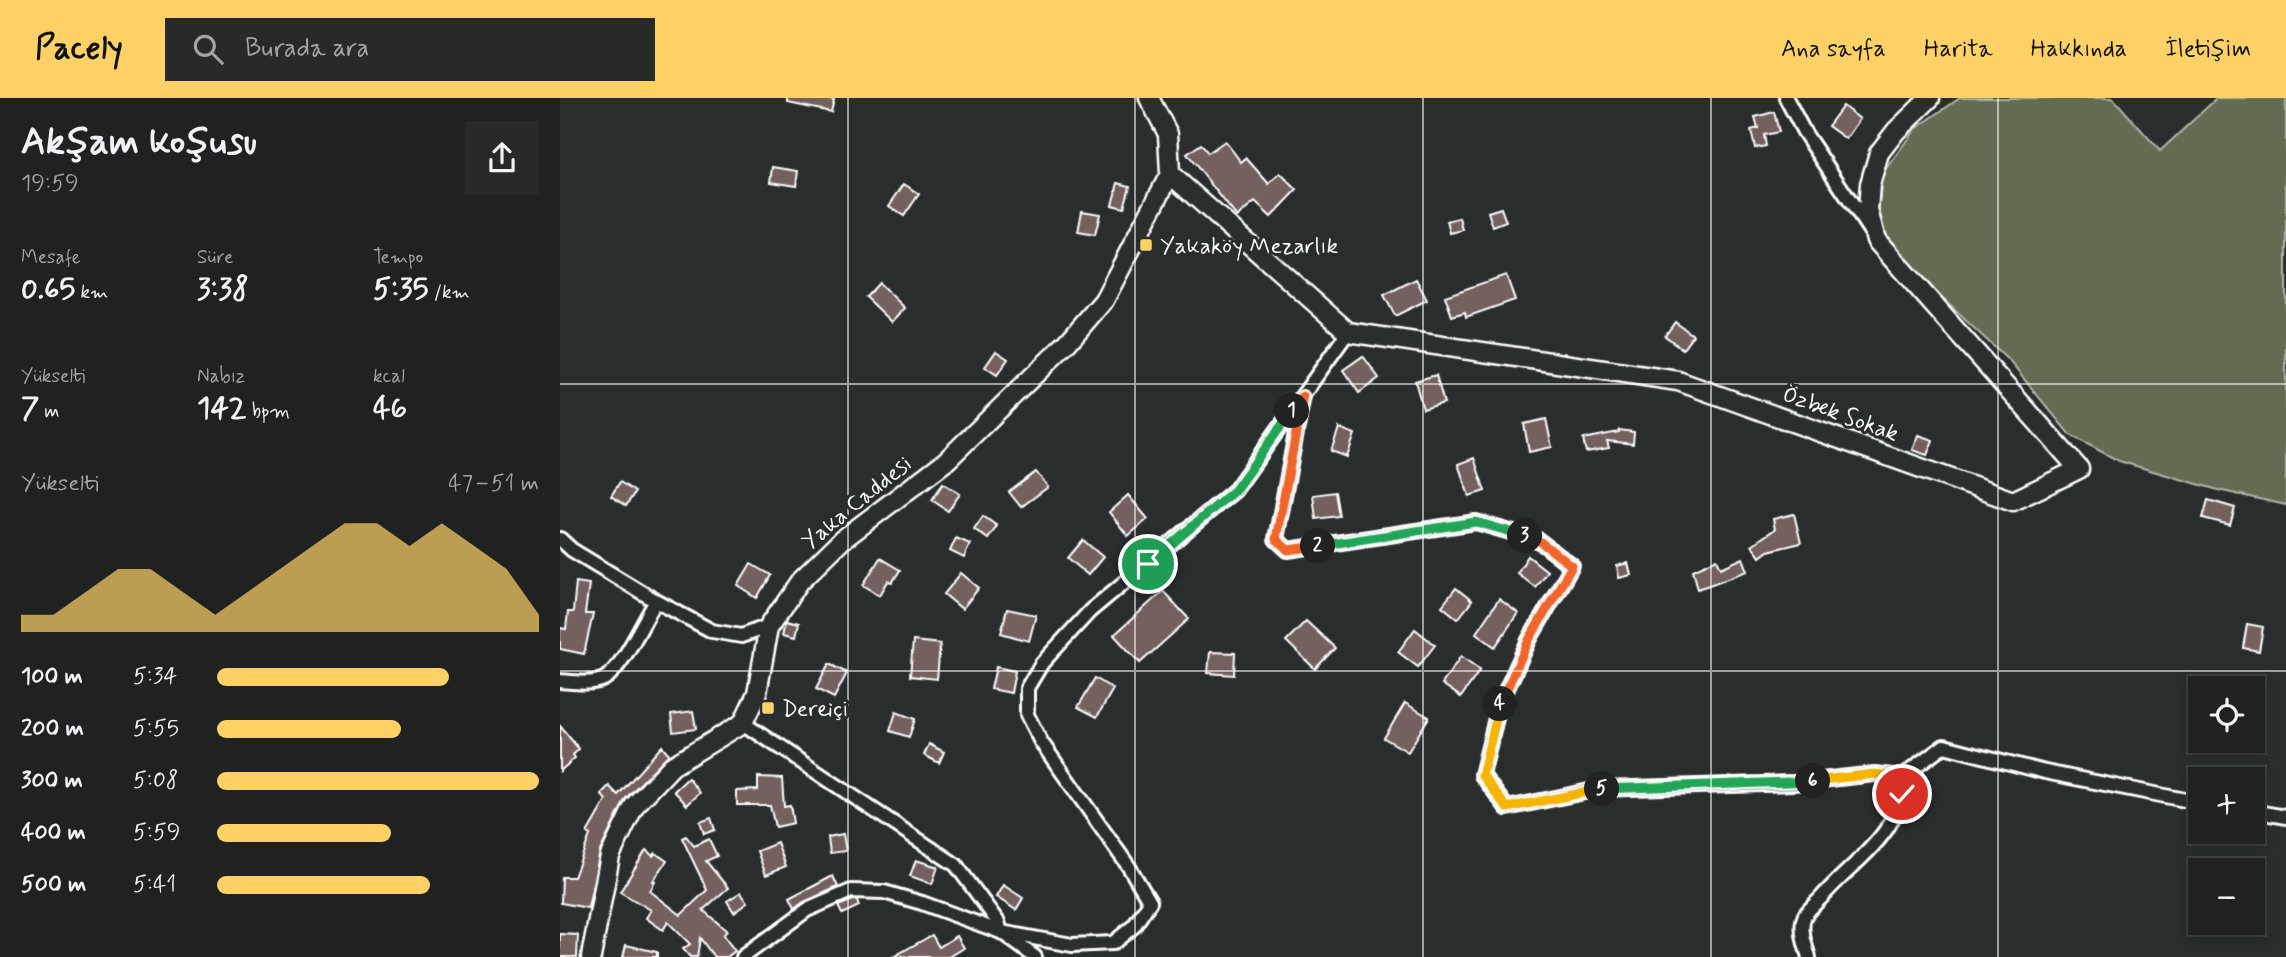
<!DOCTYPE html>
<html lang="tr">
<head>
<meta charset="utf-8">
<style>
	:root { --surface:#202222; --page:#282a2a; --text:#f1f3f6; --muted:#a2a4a5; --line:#3d3f40; --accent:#ffd166 }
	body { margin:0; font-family:Mynerve,sans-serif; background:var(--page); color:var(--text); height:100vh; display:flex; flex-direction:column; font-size:26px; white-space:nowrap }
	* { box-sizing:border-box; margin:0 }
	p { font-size:23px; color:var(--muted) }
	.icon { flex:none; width:38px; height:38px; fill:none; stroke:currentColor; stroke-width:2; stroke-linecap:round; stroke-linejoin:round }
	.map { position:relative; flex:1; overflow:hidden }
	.side { display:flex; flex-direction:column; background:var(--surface); width:560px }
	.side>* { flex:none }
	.fabs { position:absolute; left:1628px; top:578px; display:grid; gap:14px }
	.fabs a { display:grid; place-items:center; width:77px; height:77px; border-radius:0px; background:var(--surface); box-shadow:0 4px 10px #0003,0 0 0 2px var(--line); font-size:35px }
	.pin { position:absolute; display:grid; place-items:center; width:60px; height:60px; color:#fff; margin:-30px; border:4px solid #fff; border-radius:50%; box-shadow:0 2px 7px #0007 }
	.km { position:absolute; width:35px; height:35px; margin:-18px; border-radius:50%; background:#222; color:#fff; font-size:19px; line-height:35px; text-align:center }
	.round { display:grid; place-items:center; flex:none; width:74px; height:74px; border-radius:0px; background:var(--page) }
	.overview { display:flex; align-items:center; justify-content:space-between; height:119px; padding:0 21px }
	h1 { font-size:38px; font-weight:800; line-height:52px }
	.figures { display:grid; grid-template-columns:repeat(3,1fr); gap:10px; height:119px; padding:7px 21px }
	.figures div { display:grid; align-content:center }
	.figures b { font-size:30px; font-weight:800 }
	.figures small { font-size:19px; font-weight:400 }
	.figures p { font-size:19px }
	.chart { height:196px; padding:14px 21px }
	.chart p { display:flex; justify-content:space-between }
	.chart svg { width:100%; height:126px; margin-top:7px; fill:var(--accent); opacity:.7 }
	ul { padding:0 21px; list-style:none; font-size:23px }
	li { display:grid; grid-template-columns:112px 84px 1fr; align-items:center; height:52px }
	li i { height:18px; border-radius:9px; background:var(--accent) }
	header { display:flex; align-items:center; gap:42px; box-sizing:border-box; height:98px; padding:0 35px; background:var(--accent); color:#111 }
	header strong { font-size:33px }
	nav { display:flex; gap:38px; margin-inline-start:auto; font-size:24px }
	.search { width:490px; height:63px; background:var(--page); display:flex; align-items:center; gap:18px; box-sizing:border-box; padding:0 24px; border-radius:0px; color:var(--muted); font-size:26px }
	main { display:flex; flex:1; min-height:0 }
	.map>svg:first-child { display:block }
	.green { fill:#626c53; stroke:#b0b6a9; stroke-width:2 }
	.building { fill:#73605f; stroke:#fff; stroke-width:2 }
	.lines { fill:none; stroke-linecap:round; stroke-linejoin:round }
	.street-casing { stroke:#fff; stroke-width:18 }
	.secondary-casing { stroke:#fff; stroke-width:23 }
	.street { stroke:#2a2d2e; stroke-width:12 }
	.secondary { stroke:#2a2d2e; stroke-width:18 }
	.split-1-casing { stroke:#fff; stroke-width:14 }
	.split-2-casing { stroke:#fff; stroke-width:14 }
	.split-3-casing { stroke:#fff; stroke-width:14 }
	.split-4-casing { stroke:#fff; stroke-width:14 }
	.split-5-casing { stroke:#fff; stroke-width:14 }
	.split-6-casing { stroke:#fff; stroke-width:14 }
	.split-7-casing { stroke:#fff; stroke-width:14 }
	.split-1 { stroke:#22a559; stroke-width:9 }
	.split-2 { stroke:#f0652b; stroke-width:9 }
	.split-3 { stroke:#22a559; stroke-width:9 }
	.split-4 { stroke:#f0652b; stroke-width:9 }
	.split-5 { stroke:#f5b400; stroke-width:9 }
	.split-6 { stroke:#22a559; stroke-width:9 }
	.split-7 { stroke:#f5b400; stroke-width:9 }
	.grid { fill:none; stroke:#fff; stroke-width:2; stroke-opacity:0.55 }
	.poi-dot { fill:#ffd166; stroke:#2a2d2e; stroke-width:2.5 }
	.labels { text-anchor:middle; stroke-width:6; stroke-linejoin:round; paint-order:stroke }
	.poi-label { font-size:23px; fill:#fff; stroke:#2a2d2e; text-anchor:start }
	.street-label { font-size:23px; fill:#fff; stroke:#2a2d2e }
</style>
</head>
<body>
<header>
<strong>Pacely</strong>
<div class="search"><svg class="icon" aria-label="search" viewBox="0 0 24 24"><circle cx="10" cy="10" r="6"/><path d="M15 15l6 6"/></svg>Burada ara</div>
<nav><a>Ana sayfa</a><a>Harita</a><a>Hakkında</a><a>İletişim</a></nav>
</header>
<main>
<section class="side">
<div class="overview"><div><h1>Akşam koşusu</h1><p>19:59</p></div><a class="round"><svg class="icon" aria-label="share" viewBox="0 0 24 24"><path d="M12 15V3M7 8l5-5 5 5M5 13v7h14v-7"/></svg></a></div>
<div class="figures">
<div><p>Mesafe</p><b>0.65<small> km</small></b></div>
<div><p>Süre</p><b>3:38</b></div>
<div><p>Tempo</p><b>5:35<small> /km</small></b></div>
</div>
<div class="figures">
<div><p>Yükselti</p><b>7<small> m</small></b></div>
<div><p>Nabız</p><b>142<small> bpm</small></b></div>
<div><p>kcal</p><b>46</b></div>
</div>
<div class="chart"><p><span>Yükselti</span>47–51 m</p>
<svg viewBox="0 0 160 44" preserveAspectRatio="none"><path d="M0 44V38L10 38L20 30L30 22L40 22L50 30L60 38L70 30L80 22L90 14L100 6L110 6L120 14L130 6L140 14L150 22L160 38V44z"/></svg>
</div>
<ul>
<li><b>100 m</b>5:34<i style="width:72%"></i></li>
<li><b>200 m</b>5:55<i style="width:57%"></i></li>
<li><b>300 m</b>5:08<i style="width:100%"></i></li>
<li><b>400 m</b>5:59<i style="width:54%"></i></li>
<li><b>500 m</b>5:41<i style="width:66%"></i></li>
</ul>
</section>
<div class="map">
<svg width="1726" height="859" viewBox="0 0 1726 859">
	<rect width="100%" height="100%" fill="#2a2d2e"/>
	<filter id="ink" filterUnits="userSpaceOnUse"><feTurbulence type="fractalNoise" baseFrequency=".0143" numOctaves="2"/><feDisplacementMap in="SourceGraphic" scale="14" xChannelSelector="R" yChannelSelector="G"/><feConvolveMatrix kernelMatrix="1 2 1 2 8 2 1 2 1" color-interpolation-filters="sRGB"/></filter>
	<g filter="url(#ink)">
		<!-- green -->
		<polygon class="green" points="1400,0 1553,0 1600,53 1657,0 1726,0 1726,407 1658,392 1559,363 1510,337 1450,264 1333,154 1317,125 1322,76 1355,31"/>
		<!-- building -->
		<g class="building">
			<polygon points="228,0 267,0 274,2 271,14 228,5"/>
			<polygon points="1283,8 1300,21 1286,41 1268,28"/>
			<polygon points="1214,14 1219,34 1204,37 1206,48 1195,50 1191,32 1198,30 1195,19"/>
			<polygon points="665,43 681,64 686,60 709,86 720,75 737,92 711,119 695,104 677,119 627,56 641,46 648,55"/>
			<polygon points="213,69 238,73 236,88 211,84"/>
			<polygon points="558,85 570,88 564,110 552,107"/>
			<polygon points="344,86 359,96 344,118 329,108"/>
			<polygon points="941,110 946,124 933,129 928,114"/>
			<polygon points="522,113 540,116 535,137 518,134"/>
			<polygon points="900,120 903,132 890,135 887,123"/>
			<polygon points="946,177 955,202 906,219 905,214 892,218 885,198"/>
			<polygon points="856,181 867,202 835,218 824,197"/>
			<polygon points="319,185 345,210 332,224 306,199"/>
			<polygon points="1115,224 1133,237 1123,251 1105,238"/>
			<polygon points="436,253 448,261 437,277 425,269"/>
			<polygon points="803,258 819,280 799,295 783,272"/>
			<polygon points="876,277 884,305 863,311 855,283"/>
			<polygon points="986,321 992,349 969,354 964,326"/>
			<polygon points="779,330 795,336 787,359 771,353"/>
			<polygon points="1059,332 1074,334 1073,346 1047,343 1049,350 1026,354 1023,341 1059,334"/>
			<polygon points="1358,337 1373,342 1367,357 1352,352"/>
			<polygon points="914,360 925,393 909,398 898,366"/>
			<polygon points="476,374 488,389 461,409 449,394"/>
			<polygon points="60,384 75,394 66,408 51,398"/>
			<polygon points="383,385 400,396 388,413 372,402"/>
			<polygon points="775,394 779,418 756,421 753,397"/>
			<polygon points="568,397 588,421 568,438 549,414"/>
			<polygon points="1648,402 1675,410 1670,427 1643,420"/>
			<polygon points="1234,416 1241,445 1208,453 1200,459 1192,447 1215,431 1213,421"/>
			<polygon points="423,418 437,428 428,441 414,431"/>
			<polygon points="396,440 410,446 404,460 390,453"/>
			<polygon points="523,442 543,459 528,477 508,460"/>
			<polygon points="968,458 987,473 975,489 957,475"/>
			<polygon points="320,460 340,472 332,485 328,483 320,497 303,487"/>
			<polygon points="1183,460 1188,473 1138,491 1133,472 1157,461 1161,470"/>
			<polygon points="1068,465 1071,477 1059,480 1057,468"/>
			<polygon points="191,466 210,477 197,500 178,488"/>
			<polygon points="401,475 419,490 402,511 384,496"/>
			<polygon points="16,484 29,486 25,516 33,516 24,556 0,551 0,530 6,531 8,514 13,514"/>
			<polygon points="896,490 912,503 898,521 882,508"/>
			<polygon points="603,493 629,521 580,565 554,537"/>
			<polygon points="939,501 958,515 935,549 916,535"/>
			<polygon points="447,511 476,517 469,543 441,535"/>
			<polygon points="227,522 239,525 236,538 224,535"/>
			<polygon points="746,523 775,550 755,571 726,543"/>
			<polygon points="1687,526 1703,529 1699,553 1683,550"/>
			<polygon points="855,531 875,547 858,569 838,554"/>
			<polygon points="353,543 380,546 377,581 350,578"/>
			<polygon points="650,554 675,555 674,577 648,575"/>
			<polygon points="901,558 920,572 901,599 882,586"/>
			<polygon points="269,566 287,575 274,600 256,591"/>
			<polygon points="436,569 455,573 451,595 431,591"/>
			<polygon points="535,580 553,591 537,619 518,609"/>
			<polygon points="845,605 869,619 848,654 824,640"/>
			<polygon points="133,613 136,631 113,634 111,616"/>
			<polygon points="336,614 355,621 349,639 330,633"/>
			<polygon points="0,628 19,651 13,657 15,660 0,673"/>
			<polygon points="369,646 384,654 379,665 364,657"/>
			<polygon points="102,648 109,656 66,700 40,753 28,810 1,805 2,779 14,779 30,737 27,735 46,702 41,696 49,688 58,697"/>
			<polygon points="198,679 222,680 224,708 230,707 233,725 215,729 210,707 177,707 177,693 198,692"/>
			<polygon points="128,680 140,695 127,707 114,693"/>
			<polygon points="151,720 155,732 144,736 140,724"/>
			<polygon points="283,736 286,753 270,755 268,739"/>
			<polygon points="126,738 134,748 149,741 157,758 146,763 168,790 143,812 167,833 163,837 175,853 167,859 154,859 140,840 137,859 130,859 123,851 130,846 108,824 103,832 86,820 91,812 60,794 86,752 93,758 95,755 107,763 93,783 95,784 90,793 121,817 147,792 122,740"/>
			<polygon points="217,745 226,769 206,777 197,753"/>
			<polygon points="356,762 378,769 372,786 350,778"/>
			<polygon points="273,778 278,789 244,804 234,811 229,801"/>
			<polygon points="443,787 463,800 456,812 436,799"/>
			<polygon points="181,794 188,804 174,814 167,803"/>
			<polygon points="293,802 297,802 299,808 282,816 278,808"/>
			<polygon points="0,836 18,837 17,859 0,859"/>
			<polygon points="372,837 379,849 397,838 404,850 389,859 333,859"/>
			<polygon points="66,847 97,854 97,859 63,859"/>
		</g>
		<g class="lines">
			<defs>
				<g id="street">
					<polyline points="1226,0 1244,34 1310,133"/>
					<path d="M743,298L716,441L728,452L916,424L978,442L1012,468L969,542L939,608L922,677L947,710L1039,691L1234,685L1315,676L1342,679C1343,737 1293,762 1260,801C1255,806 1249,811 1245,817C1239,829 1245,847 1249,859"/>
					<polyline points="0,441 12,452 96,503 152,533 181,538 209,528"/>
					<path d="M0,583C13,584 32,587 44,581C62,571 84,522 96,503"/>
					<polyline points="183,625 396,767 438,824 441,834 475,859"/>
					<polyline points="1342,679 1384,648 1485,674 1640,705"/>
					<polyline points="1692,713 1726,719"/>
					<polyline points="183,859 247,812 291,793 324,794 362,805 441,834 512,847 553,845 574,828 590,804 569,769 481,644 467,617 467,590 482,565 530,513 675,392 788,234"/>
				</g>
				<g id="secondary">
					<polyline points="610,76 788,234 1118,283 1453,403 1519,371 1316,142 1308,112 1310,86 1319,55 1336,33 1370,0"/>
					<polyline points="31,859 50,758 74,708 112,668 183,625 197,595 209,528 240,483 282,442 386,363 508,244 544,202 610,76 608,36 589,0"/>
				</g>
			</defs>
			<!-- street casing -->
			<use href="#street" class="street-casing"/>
			<!-- secondary casing -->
			<use href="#secondary" class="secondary-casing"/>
			<!-- street -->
			<use href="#street" class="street"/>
			<!-- secondary -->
			<use href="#secondary" class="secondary"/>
		</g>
	</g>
	<g class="lines" filter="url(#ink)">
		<defs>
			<polyline id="split-1" points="588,466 675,392 732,313"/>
			<polyline id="split-2" points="732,313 743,298 716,441 728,452 758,448"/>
			<polyline id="split-3" points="758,448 916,424 965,438"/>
			<polyline id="split-4" points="940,606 969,542 1012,468 978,442 965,438"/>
			<polyline id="split-5" points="940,606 922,677 947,710 1042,691"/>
			<polyline id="split-6" points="1042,691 1253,683"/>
			<polyline id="split-7" points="1253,683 1315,676 1342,680 1342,696"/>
		</defs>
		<!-- split-1 casing -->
		<use href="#split-1" class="split-1-casing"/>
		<!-- split-2 casing -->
		<use href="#split-2" class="split-2-casing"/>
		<!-- split-3 casing -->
		<use href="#split-3" class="split-3-casing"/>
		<!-- split-4 casing -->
		<use href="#split-4" class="split-4-casing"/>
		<!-- split-5 casing -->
		<use href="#split-5" class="split-5-casing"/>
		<!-- split-6 casing -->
		<use href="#split-6" class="split-6-casing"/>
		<!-- split-7 casing -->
		<use href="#split-7" class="split-7-casing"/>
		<!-- split-1 -->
		<use href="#split-1" class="split-1"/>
		<!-- split-2 -->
		<use href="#split-2" class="split-2"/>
		<!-- split-3 -->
		<use href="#split-3" class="split-3"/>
		<!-- split-4 -->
		<use href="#split-4" class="split-4"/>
		<!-- split-5 -->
		<use href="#split-5" class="split-5"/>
		<!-- split-6 -->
		<use href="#split-6" class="split-6"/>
		<!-- split-7 -->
		<use href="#split-7" class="split-7"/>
	</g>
	<!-- grid -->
	<path class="grid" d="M288,0V859M575,0V859M863,0V859M1151,0V859M1438,0V859M0,286H1726M0,573H1726"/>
	<!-- markers -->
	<g class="poi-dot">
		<rect x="579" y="140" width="14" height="14" rx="3.5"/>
		<rect x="201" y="603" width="14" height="14" rx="3.5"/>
	</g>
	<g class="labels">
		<!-- poi labels -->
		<g class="poi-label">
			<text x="600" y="155">Yakaköy Mezarlık</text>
			<text x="222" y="618">Dereiçi</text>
		</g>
		<!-- street labels -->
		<g class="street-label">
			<text transform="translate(1281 315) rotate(20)" y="8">Özbek Sokak</text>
			<text transform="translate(296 404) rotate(-39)" y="8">Yaka Caddesi</text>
		</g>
	</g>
</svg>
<div class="fabs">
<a><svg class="icon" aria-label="locate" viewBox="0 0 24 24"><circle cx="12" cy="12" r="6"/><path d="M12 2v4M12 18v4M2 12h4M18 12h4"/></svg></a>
<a>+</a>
<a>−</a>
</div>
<div class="pin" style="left:588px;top:466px;background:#1e9e55"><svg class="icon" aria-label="arrive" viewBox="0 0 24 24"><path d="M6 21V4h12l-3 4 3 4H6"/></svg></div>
<div class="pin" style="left:1342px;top:696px;background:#d93025"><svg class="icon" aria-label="check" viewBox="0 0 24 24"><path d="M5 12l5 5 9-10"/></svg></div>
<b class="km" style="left:732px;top:313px">1</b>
<b class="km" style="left:758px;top:448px">2</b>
<b class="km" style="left:965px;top:438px">3</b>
<b class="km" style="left:940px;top:606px">4</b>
<b class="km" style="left:1042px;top:691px">5</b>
<b class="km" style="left:1253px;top:683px">6</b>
</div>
</main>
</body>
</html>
